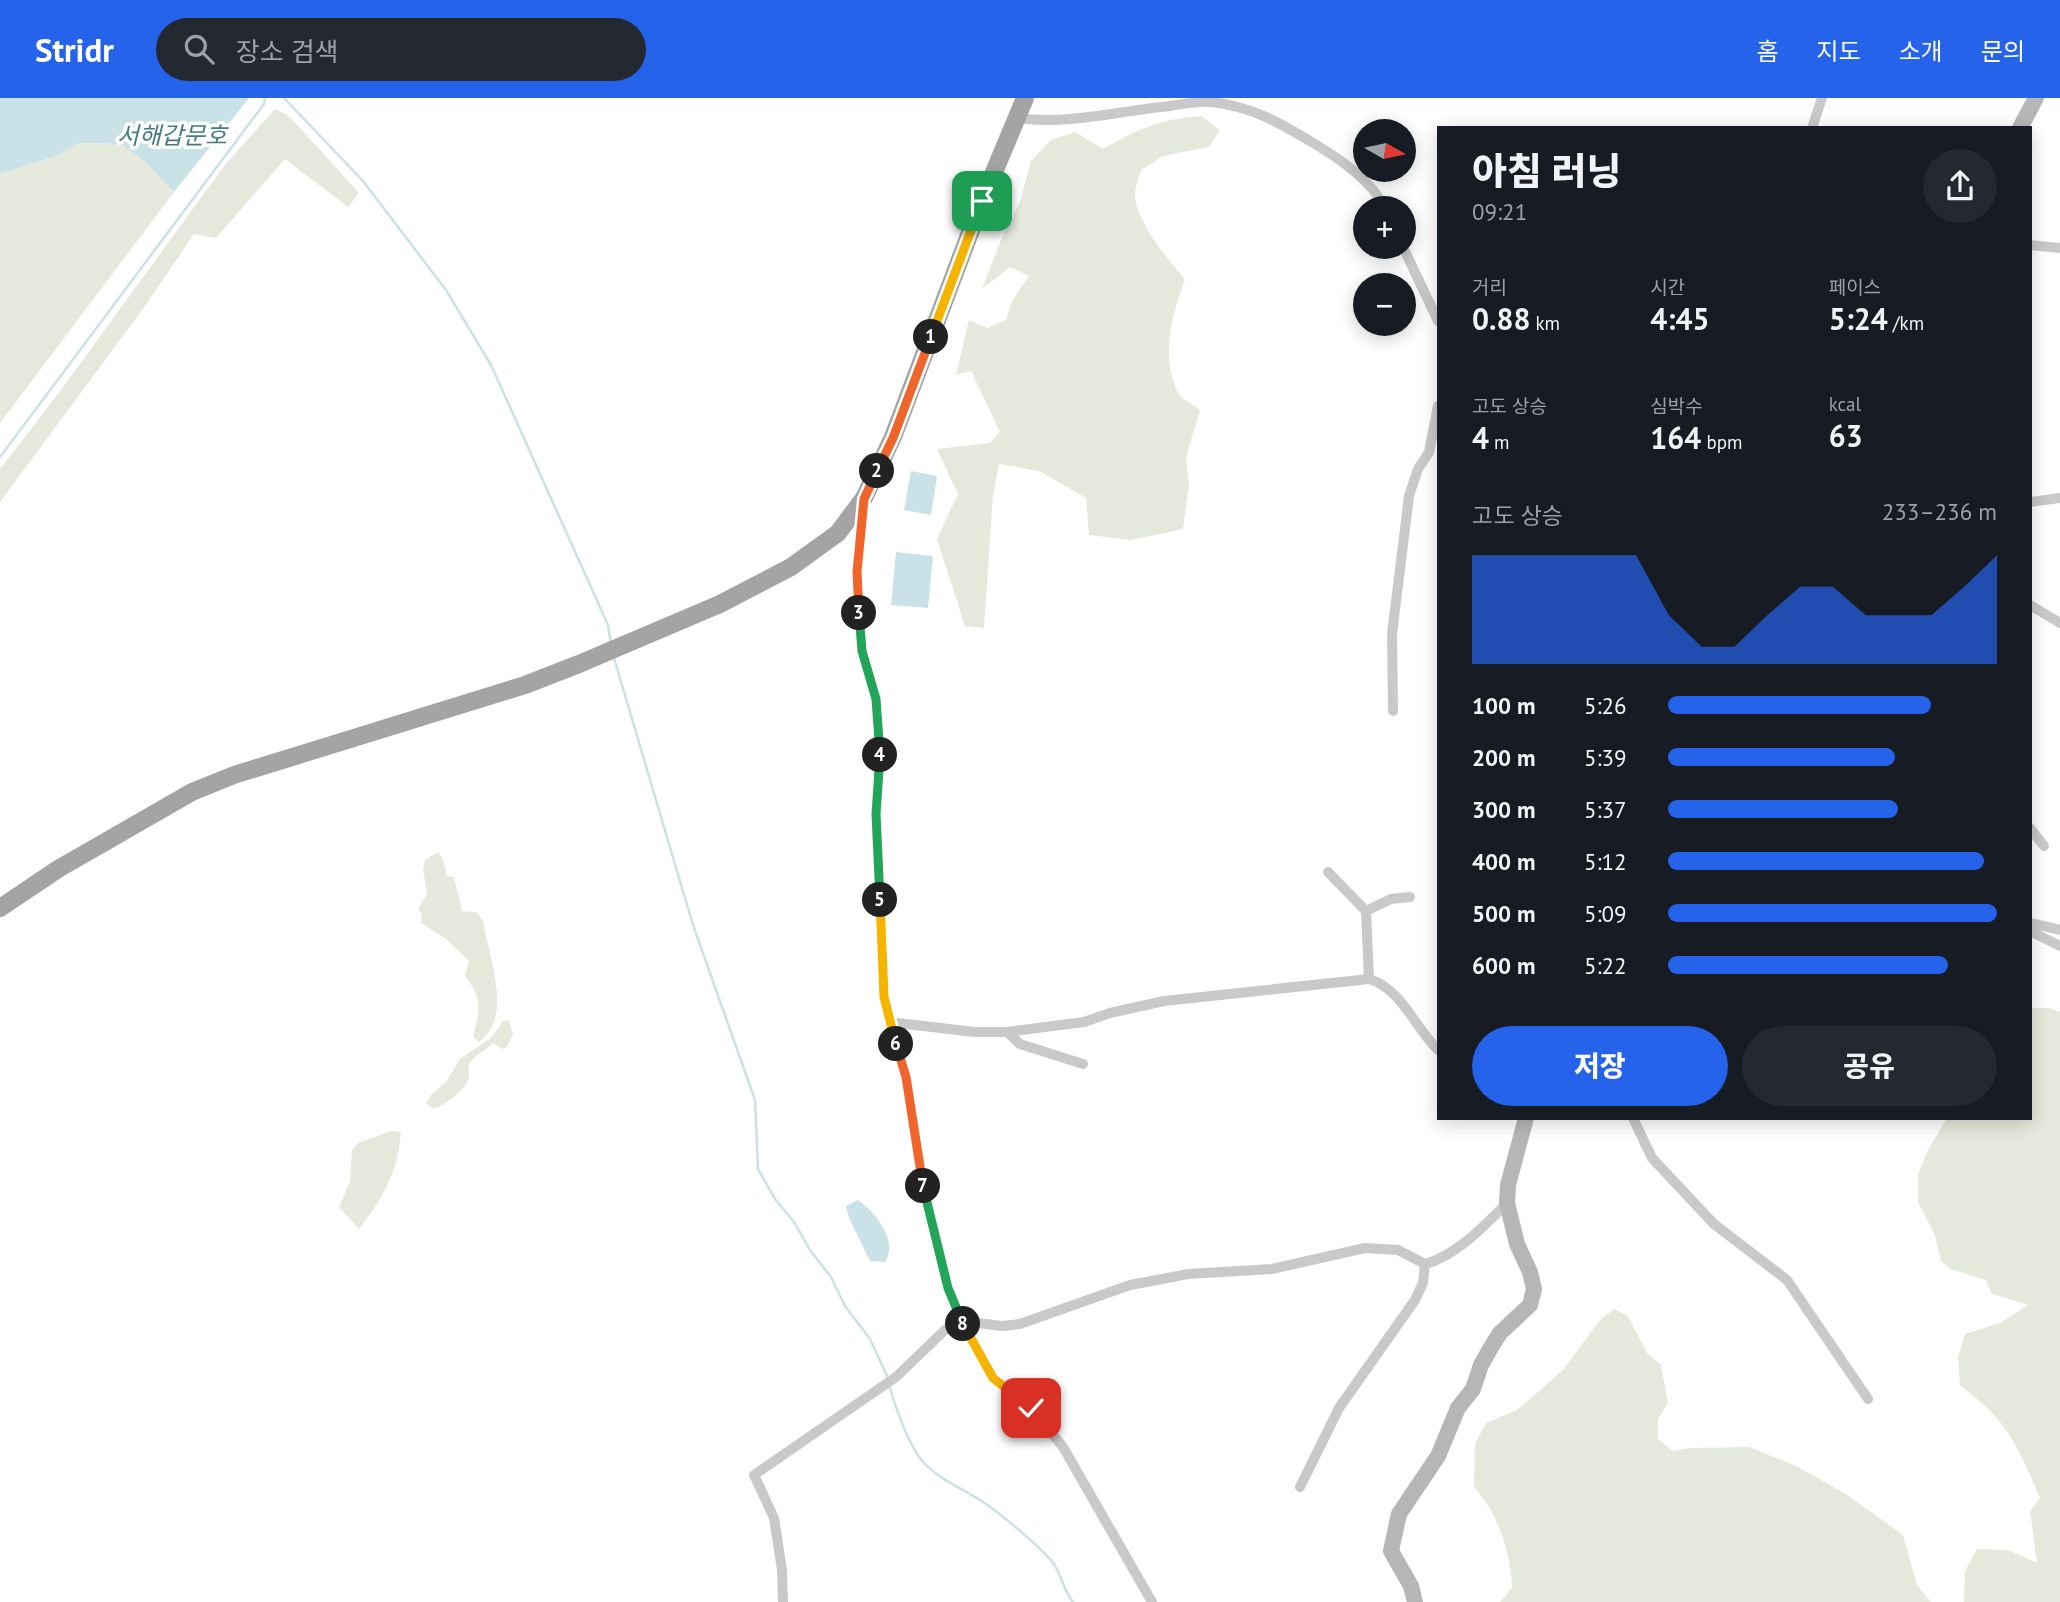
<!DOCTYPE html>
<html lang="ko">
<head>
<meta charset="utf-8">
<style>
	:root { --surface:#171b24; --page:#242831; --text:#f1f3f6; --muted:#9ea1a6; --accent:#2563eb }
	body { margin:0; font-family:"PT Sans","Noto Sans KR",sans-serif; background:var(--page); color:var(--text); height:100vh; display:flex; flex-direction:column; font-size:26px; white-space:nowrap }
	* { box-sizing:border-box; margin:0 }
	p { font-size:23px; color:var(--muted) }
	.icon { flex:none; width:38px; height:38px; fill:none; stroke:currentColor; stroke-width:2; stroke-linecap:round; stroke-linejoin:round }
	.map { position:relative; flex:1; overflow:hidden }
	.side { position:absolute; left:1437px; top:28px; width:595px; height:994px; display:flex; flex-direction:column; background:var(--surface); border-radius:0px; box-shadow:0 4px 18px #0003 }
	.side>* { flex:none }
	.needle { width:46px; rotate:99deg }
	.controls { position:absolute; left:1353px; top:21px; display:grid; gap:14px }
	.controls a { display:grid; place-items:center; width:63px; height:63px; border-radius:50%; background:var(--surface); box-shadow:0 4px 18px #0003; font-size:35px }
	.pin { position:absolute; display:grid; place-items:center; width:60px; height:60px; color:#fff; margin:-30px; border-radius:14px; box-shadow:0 4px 10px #0006 }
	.km { position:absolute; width:35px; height:35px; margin:-18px; border-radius:50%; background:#222; color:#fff; font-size:19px; line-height:35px; text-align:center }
	.round { display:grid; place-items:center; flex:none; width:74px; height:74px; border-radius:37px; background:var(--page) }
	.overview { display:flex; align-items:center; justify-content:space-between; height:119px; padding:0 35px }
	h1 { font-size:38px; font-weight:800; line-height:52px }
	.metrics { display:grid; grid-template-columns:repeat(3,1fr); gap:10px; height:119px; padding:7px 35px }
	.metrics div { display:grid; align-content:center }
	.metrics b { font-size:30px; font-weight:800 }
	.metrics small { font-size:19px; font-weight:400 }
	.metrics p { font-size:19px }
	.chart { height:196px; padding:14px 35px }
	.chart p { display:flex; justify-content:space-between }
	.chart svg { width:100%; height:126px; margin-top:7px; fill:var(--accent); opacity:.7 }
	.action { display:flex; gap:14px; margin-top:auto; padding:14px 35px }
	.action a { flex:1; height:80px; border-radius:42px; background:var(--accent); color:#fff; font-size:28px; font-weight:800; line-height:80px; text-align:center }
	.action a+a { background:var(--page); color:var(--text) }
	ul { padding:0 35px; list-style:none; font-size:23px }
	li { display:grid; grid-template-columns:112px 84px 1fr; align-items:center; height:52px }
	li i { height:18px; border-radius:9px; background:var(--accent) }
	header { display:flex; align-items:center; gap:42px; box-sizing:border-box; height:98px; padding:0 35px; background:var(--accent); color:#fff }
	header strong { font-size:33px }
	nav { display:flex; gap:38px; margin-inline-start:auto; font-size:24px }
	.search { width:490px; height:63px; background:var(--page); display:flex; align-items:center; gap:18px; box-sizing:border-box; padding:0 24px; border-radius:38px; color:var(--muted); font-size:26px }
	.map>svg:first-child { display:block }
	.green { fill:#e5e9db }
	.water { fill:#c9e2e7 }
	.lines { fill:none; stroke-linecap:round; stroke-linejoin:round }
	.stream { stroke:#c9e2e7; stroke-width:2.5 }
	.street { stroke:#c9c9c9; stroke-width:10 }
	.secondary { stroke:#b6b6b6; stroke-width:16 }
	.primary { stroke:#a4a4a4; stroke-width:18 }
	.split-1-casing { stroke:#fff; stroke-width:14 }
	.split-2-casing { stroke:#fff; stroke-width:14 }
	.split-3-casing { stroke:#fff; stroke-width:14 }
	.split-4-casing { stroke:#fff; stroke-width:14 }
	.split-5-casing { stroke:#fff; stroke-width:14 }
	.split-6-casing { stroke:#fff; stroke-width:14 }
	.split-7-casing { stroke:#fff; stroke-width:14 }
	.split-8-casing { stroke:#fff; stroke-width:14 }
	.split-9-casing { stroke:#fff; stroke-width:14 }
	.split-1 { stroke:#f5b400; stroke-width:9 }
	.split-2 { stroke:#f0652b; stroke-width:9 }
	.split-3 { stroke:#f0652b; stroke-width:9 }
	.split-4 { stroke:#22a559; stroke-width:9 }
	.split-5 { stroke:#22a559; stroke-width:9 }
	.split-6 { stroke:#f5b400; stroke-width:9 }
	.split-7 { stroke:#f0652b; stroke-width:9 }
	.split-8 { stroke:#22a559; stroke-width:9 }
	.split-9 { stroke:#f5b400; stroke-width:9 }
	.labels { text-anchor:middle; stroke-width:7; stroke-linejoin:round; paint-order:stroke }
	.water-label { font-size:24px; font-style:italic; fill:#447b85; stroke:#fff }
</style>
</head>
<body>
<header>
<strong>Stridr</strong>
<div class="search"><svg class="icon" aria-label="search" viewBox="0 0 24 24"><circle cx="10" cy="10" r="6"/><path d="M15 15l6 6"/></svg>장소 검색</div>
<nav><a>홈</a><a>지도</a><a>소개</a><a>문의</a></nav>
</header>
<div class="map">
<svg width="2060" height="1504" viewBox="0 0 2060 1504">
	<rect width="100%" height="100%" fill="#fff"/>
	<!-- green -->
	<g class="green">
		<polygon points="275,11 289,18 359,95 348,109 285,61 216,140 194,136 145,208 0,404 0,371 61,292 224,68"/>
		<path d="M1201,18L1220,32L1209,49L1163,58L1141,72C1139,80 1134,92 1135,100C1140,130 1167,159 1185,182C1172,215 1160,260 1178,295C1182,302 1194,307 1200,312L1186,359L1189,388L1183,431L1131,442L1089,437L1086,400L1039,373L999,366L993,397L984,530L965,528L937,441L958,396L937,351L990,345L1000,334L971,273L956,277L969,222L987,230L1006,222L1012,203L1029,178L1010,169L982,191L1001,142L1020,104L1031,63L1051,42L1075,34L1103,51C1139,31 1159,21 1201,18Z"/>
		<polygon points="79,45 121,46 145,64 174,94 0,325 0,76 56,58"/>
		<path d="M438,754L443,761L447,778L454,779L462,813L477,814L483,823C488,857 515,921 478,944L473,938C480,912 483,900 465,878L469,863L446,841L421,825L422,816L418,811L427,797L423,771L425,762Z"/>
		<path d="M2030,910H2049L2060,914V1504H1964L1965,1473L1977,1451L2008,1452L2037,1465L2030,1413L2040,1400C2027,1370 2016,1341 1994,1317C1985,1306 1971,1297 1960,1287L1958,1259L1965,1236L2000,1225L2028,1207L1992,1196L1986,1182L1950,1171L1941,1163L1935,1137L1918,1104V1077L1928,1052L1947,1020H2030Z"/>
		<path d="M504,922L509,923L513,936L507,949L502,951L493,945C487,952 472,958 469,967C468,969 469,977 469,979C466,992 445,1007 433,1011L426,1005L431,997L446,984L460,961L491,940Z"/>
		<path d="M391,1033L401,1034C398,1074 383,1100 359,1131L339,1109L350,1083L352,1053L358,1045Z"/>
		<path d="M1614,1211L1628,1218L1647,1255L1661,1267L1668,1305L1658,1321V1341L1673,1353L1690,1350L1749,1349L1796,1368L1846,1396L1903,1437L1917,1487L1931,1504H1500L1512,1490C1511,1455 1498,1415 1474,1389L1475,1346L1486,1325L1517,1312L1563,1272L1600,1222Z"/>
	</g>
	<!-- water -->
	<g class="water">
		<polygon points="0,0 249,0 174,94 145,64 121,46 79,45 56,58 0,76"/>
		<polygon points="911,373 937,378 931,417 904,412"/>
		<polygon points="896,454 933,458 928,510 891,507"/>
		<path d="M858,1102C875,1114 899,1143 885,1164L870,1163L849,1120L846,1108Z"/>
	</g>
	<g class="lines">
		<!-- stream -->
		<g class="stream">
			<polyline points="284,0 363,83 446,192 491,267 608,527 611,547"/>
			<polyline points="0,359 264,6 265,0"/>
			<polyline points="614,560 693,827 755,1002 758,1071 775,1101 794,1124 810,1152 831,1179 845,1208 870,1241 888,1280"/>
			<path d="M889,1287C895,1308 909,1349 924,1365C941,1383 966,1392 986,1406C1003,1418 1042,1450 1054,1466C1062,1478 1063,1492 1073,1504"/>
		</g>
		<!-- street -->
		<g class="street">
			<path d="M1017,20C1069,27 1118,13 1170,8C1183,6 1199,3 1212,4C1254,9 1280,25 1315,46C1341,62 1371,82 1385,110"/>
			<polyline points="1812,30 1822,0"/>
			<polyline points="2030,147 2060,150"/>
			<polyline points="1403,149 1438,223"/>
			<polyline points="2030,404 2060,400"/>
			<polyline points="863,406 857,474 862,553 876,602 880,657 876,716 884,899 888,921 906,979 922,1085 948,1190 969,1239 993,1280 1031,1310 1063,1349 1152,1504"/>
			<polyline points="2030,507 2060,525"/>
			<polyline points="1393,613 1392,536 1409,398 1418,371 1429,354 1438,308"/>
			<polyline points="2030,730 2044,748"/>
			<polyline points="1328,774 1366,813 1369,881"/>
			<polyline points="1366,813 1391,801 1410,799"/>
			<polyline points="2030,825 2060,832"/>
			<polyline points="2030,833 2060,848"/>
			<path d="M889,924L975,934H1007L1084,924L1110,915L1164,903L1369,881C1401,890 1415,930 1438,952"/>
			<polyline points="1007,934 1020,946 1083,966"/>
			<polyline points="1633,1020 1652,1060 1714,1126 1787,1182 1868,1301"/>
			<polyline points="1300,1389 1339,1310 1415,1202 1423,1185 1425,1166"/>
			<path d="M783,1504L782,1472L774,1420L754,1377L896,1279L945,1232L962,1223L1002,1228L1020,1226L1130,1187L1188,1176L1272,1171L1365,1150L1398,1152L1425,1166C1456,1158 1485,1127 1507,1105"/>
		</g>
		<!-- secondary -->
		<g class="secondary">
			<polyline points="2020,30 2036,0"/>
			<polyline points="1415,1504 1411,1488 1391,1453 1399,1416 1438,1358 1458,1310 1473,1291 1481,1267 1490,1251 1500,1235 1530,1207 1534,1191 1530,1174 1517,1146 1507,1105 1508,1087 1526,1020"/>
		</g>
		<!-- primary -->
		<polyline class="primary" points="0,810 58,771 192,694 234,677 525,587 579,566 720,506 791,469 838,435 864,400 893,339 982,103 1025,0"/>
	</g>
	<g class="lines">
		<defs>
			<polyline id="split-1" points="931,239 982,103"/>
			<polyline id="split-2" points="877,373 893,340 931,239"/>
			<polyline id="split-3" points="859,515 857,474 864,401 877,373"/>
			<polyline id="split-4" points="859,515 862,553 876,601 880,657"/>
			<polyline id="split-5" points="880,657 876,716 880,802"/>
			<polyline id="split-6" points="880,802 884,899 896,946"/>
			<polyline id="split-7" points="896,946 906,979 923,1088"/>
			<polyline id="split-8" points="923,1088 948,1190 963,1226"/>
			<polyline id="split-9" points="963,1226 993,1280 1031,1310"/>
		</defs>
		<!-- split-1 casing -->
		<use href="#split-1" class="split-1-casing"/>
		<!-- split-2 casing -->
		<use href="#split-2" class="split-2-casing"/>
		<!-- split-3 casing -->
		<use href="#split-3" class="split-3-casing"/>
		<!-- split-4 casing -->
		<use href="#split-4" class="split-4-casing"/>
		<!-- split-5 casing -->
		<use href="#split-5" class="split-5-casing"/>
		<!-- split-6 casing -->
		<use href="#split-6" class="split-6-casing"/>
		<!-- split-7 casing -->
		<use href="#split-7" class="split-7-casing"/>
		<!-- split-8 casing -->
		<use href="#split-8" class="split-8-casing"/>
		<!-- split-9 casing -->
		<use href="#split-9" class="split-9-casing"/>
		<!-- split-1 -->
		<use href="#split-1" class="split-1"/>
		<!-- split-2 -->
		<use href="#split-2" class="split-2"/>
		<!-- split-3 -->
		<use href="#split-3" class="split-3"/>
		<!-- split-4 -->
		<use href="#split-4" class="split-4"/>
		<!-- split-5 -->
		<use href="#split-5" class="split-5"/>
		<!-- split-6 -->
		<use href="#split-6" class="split-6"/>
		<!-- split-7 -->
		<use href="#split-7" class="split-7"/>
		<!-- split-8 -->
		<use href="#split-8" class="split-8"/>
		<!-- split-9 -->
		<use href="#split-9" class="split-9"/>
	</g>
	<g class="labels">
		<!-- water labels -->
		<g class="water-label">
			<text x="172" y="46">서해갑문호</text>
		</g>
	</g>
</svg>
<div class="controls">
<a><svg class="needle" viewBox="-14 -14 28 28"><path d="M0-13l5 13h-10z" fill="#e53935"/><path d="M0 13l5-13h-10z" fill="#9ea1a6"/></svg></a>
<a>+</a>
<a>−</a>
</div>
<div class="pin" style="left:982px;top:103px;background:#1e9e55"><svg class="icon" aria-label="arrive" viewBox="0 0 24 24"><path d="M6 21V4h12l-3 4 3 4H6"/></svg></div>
<div class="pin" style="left:1031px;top:1310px;background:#d93025"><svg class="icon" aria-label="check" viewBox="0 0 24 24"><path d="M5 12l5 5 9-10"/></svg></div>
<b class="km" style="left:931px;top:239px">1</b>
<b class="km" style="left:877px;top:373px">2</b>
<b class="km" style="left:859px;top:515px">3</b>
<b class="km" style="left:880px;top:657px">4</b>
<b class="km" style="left:880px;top:802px">5</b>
<b class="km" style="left:896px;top:946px">6</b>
<b class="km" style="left:923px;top:1088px">7</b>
<b class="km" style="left:963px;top:1226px">8</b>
<section class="side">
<div class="overview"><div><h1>아침 러닝</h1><p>09:21</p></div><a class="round"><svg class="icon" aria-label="share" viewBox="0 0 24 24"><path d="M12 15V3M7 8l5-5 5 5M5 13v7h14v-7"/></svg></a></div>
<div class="metrics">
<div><p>거리</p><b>0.88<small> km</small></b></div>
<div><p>시간</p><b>4:45</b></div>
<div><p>페이스</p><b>5:24<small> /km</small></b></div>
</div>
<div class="metrics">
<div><p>고도 상승</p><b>4<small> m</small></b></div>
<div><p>심박수</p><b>164<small> bpm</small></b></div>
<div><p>kcal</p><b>63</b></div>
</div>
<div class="chart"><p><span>고도 상승</span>233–236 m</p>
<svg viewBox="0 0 160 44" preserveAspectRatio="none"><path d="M0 44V6L10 6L20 6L30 6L40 6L50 6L60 27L70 38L80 38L90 27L100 17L110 17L120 27L130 27L140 27L150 17L160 6V44z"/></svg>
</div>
<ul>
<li><b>100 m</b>5:26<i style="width:80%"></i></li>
<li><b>200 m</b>5:39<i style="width:69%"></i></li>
<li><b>300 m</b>5:37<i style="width:70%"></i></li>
<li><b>400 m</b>5:12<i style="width:96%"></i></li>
<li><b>500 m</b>5:09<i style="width:100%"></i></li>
<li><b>600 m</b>5:22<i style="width:85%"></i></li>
</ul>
<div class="action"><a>저장</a><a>공유</a></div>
</section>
</div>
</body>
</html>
